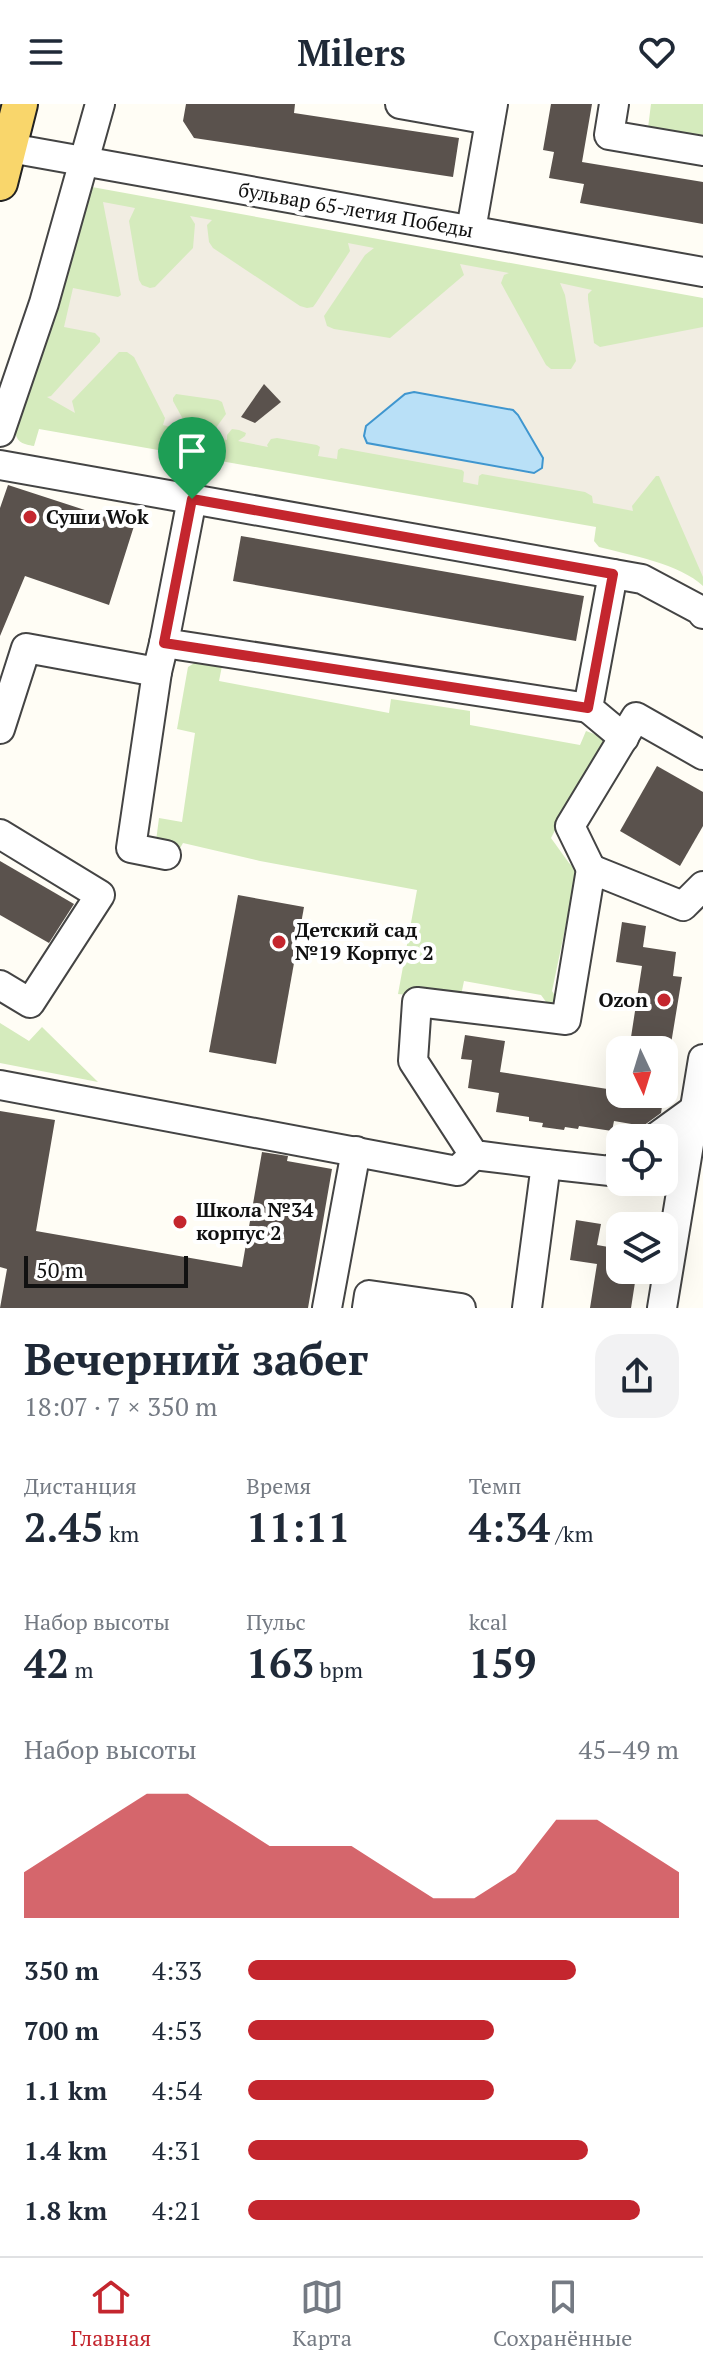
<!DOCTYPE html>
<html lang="ru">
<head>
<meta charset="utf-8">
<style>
	:root { --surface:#fff; --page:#f2f2f3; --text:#1f2937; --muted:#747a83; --line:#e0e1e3; --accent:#c4262e }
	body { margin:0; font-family:"PT Serif",serif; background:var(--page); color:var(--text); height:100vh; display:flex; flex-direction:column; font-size:30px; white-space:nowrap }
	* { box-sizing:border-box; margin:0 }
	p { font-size:26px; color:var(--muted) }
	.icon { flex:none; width:44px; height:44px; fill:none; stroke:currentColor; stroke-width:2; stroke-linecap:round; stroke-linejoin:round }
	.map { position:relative; height:1204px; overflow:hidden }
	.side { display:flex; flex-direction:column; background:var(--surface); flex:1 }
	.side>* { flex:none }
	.needle { width:52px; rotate:176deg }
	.controls { position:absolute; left:606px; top:932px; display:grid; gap:16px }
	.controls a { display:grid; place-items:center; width:72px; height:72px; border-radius:16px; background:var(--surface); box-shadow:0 8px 32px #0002; font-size:40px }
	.scale { position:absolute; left:24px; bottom:20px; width:164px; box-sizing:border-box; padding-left:8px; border:4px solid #111; border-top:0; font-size:22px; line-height:28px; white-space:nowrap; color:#111; -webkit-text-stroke:6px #fff; paint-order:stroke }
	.pin { position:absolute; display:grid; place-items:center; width:68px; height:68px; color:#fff; margin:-82px -34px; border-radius:50% 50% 50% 0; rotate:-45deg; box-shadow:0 0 8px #0007 }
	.pin .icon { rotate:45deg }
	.round { display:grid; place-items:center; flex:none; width:84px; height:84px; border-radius:24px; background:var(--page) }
	.head { display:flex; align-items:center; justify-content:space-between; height:136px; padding:0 24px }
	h1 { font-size:44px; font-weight:800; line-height:60px }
	.stats { display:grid; grid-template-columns:repeat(3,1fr); gap:12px; height:136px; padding:8px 24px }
	.stats div { display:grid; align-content:center }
	.stats b { font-size:40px; font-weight:800 }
	.stats small { font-size:22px; font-weight:400 }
	.stats p { font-size:22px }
	.chart { height:224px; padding:16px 24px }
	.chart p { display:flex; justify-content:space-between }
	.chart svg { width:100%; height:144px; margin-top:8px; fill:var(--accent); opacity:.7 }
	ul { padding:0 24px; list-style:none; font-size:26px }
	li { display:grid; grid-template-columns:128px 96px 1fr; align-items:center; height:60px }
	li i { height:20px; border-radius:10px; background:var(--accent) }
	header { display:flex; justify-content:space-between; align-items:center; height:104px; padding:0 24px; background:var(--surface); font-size:36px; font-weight:800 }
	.tabs { display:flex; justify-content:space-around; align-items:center; height:112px; border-top:2px solid var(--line); background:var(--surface); font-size:22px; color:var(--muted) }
	.tabs a { display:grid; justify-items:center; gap:4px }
	.tabs .on { color:var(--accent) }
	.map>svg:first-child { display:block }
	.green { fill:#d5ebbd }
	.plaza { fill:#f1ede2 }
	.water { fill:#b9e0f7; stroke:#3f96cf; stroke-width:2 }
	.building { fill:#5a524d }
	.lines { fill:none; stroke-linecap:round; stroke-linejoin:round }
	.minor-casing { stroke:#444; stroke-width:32 }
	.major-casing { stroke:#222; stroke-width:38 }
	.minor { stroke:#fff; stroke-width:28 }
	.major { stroke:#f9d66b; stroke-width:34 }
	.route-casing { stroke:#fff; stroke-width:16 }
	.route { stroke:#c4262e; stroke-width:10 }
	.poi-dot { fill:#c4262e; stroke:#fff; stroke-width:3 }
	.labels { text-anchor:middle; stroke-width:8; stroke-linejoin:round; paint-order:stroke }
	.street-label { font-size:20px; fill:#111; stroke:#fff }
	.poi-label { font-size:20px; font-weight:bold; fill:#111; stroke:#fff; text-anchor:start }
</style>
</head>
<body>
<header><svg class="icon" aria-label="menu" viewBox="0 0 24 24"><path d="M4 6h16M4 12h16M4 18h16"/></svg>Milers<svg class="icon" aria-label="heart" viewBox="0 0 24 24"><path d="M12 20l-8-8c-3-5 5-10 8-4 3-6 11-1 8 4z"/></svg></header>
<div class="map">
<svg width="703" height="1204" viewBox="0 0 703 1204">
	<rect width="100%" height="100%" fill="#fffdf5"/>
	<!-- green -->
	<g class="green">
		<polygon points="651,0 703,0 703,42 647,32"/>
		<path d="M92,83L703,194V482C680,460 630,451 599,443L594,437L596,423L39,325L34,342C23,340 17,339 15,327Z"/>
		<polygon points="196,558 206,558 222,562 219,577 389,609 391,595 470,607 470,621 580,641 586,627 605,634 610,639 601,663 589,661 551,734 569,759 580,769 582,802 570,801 552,887 563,904 555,910 541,891 464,877 460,896 398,890 417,786 260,757 183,739 179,746 156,737 159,714 182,718 195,629 177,625 188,563"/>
		<polygon points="0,919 29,937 42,923 98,978 0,959"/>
	</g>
	<!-- plaza -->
	<polygon class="plaza" points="103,98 135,104 129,117 139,176 142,181 150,184 155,183 193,144 195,120 190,112 212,116 207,121 209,138 213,144 300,202 307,204 313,203 316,199 350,147 348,139 374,144 365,151 324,212 327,222 334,225 390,234 464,171 460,160 509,169 504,171 501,179 546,261 551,265 571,265 576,257 565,191 560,179 592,186 588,190 588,195 594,239 600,243 703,223 703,473 659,372 656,372 632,402 633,407 593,399 592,392 585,388 482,370 479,372 478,381 463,378 464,368 462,366 341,344 338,346 337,355 318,352 320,343 317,341 277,334 271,335 267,341 268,343 238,337 245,332 246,329 239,326 232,325 227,331 227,336 210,332 226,310 222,298 218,296 176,290 173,294 173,297 190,328 163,321 165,314 134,253 127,248 119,248 72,297 75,309 47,293 51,292 100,238 100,234 95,229 64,223 73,184 118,193 121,191"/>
	<!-- water -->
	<polygon class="water" points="414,288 513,306 518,311 543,354 542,364 534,369 367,339 364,332 366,322 405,290"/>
	<!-- building -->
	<g class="building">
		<polygon points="186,0 295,0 294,9 459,34 453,73 194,34 183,17"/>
		<polygon points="551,0 592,0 582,58 703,78 703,120 580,99 584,80 549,74 554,48 543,46"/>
		<polygon points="264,280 281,298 255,319 241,313"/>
		<polygon points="8,381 134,422 109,501 25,472 0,532 0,404"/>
		<polygon points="241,432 584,492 576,537 233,477"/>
		<polygon points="657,662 703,688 703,722 680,762 620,727"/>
		<polygon points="0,757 74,800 49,839 0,811"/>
		<polygon points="238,791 304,803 276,960 209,948"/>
		<polygon points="622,818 646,822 643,843 676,848 673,872 682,873 670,946 629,946 642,862 616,858"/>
		<polygon points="465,931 505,937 500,968 620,987 620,990 664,990 661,1009 643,1022 614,1017 612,1027 579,1022 578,1025 565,1023 564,1026 542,1023 543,1019 529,1017 529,1013 496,1008 499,989 468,984 472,956 461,955"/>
		<polygon points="0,1007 55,1016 36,1127 242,1163 262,1048 288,1052 287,1057 332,1065 308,1204 0,1204 7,1165 0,1163"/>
		<polygon points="576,1116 601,1120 597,1141 620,1145 620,1166 628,1166 627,1170 636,1172 631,1204 590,1204 597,1160 570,1156"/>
	</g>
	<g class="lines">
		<defs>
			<g id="minor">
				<polyline points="400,0 490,16"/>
				<polyline points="614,0 609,31 703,47"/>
				<polyline points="10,44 703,168"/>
				<polyline points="471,126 493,0"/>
				<polyline points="0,328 44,199 100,0"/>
				<polyline points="0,361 642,475 700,506 703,510"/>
				<polyline points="192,395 164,539 588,604"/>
				<polyline points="613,470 588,604 624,634"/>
				<polyline points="157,568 131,744 166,751"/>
				<polyline points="0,625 26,544 157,568 164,539"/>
				<polyline points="0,730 100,791 30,899 0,881"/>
				<polyline points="591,765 570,722 636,613 703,651"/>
				<polyline points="0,981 457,1067 474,1051"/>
				<polyline points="655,1034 695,1005"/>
				<polyline points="546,1060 474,1051 413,957 417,898 566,916 591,765 683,802 703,782"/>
				<polyline points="327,1204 356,1047"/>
				<polyline points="367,1204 369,1191 461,1204"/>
				<polyline points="527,1204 546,1060 610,1067 620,1059"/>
				<polyline points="662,1204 703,955"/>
			</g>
			<polyline id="major" points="0,79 20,0"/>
		</defs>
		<!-- minor casing -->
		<use href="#minor" class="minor-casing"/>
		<!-- major casing -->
		<use href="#major" class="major-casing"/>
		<!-- minor -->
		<use href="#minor" class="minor"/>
		<!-- major -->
		<use href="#major" class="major"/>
	</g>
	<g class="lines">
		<defs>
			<polygon id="route" points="192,395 613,470 588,604 164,539"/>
		</defs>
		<!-- route casing -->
		<use href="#route" class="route-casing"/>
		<!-- route -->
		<use href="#route" class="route"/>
	</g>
	<!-- markers -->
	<g class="poi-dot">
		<circle cx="30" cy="413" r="8"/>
		<circle cx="279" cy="838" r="8"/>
		<circle cx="664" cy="896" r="8"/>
		<circle cx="180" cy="1118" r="8"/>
	</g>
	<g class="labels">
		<!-- street labels -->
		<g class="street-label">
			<text transform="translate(356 106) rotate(10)" y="7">бульвар 65-летия Победы</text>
		</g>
		<!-- poi labels -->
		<g class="poi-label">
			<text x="46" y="420">Суши Wok</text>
			<text x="295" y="833">Детский сад<tspan x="295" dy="23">№19 Корпус 2</tspan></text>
			<text x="648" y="903" text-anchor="end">Ozon</text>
			<text x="196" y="1113">Школа №34<tspan x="196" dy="23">корпус 2</tspan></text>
		</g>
	</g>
</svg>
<div class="controls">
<a><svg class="needle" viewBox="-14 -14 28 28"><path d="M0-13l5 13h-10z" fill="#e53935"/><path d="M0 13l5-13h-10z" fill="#747a83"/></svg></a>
<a><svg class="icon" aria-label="locate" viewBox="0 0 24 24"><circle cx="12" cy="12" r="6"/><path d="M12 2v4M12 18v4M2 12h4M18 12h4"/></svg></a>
<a><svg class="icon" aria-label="layers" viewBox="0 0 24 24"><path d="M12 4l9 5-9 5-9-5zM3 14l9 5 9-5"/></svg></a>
</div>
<div class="scale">50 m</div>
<div class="pin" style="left:192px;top:395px;background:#1e9e55"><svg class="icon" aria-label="arrive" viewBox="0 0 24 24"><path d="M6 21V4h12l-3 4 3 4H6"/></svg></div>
</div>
<section class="side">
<div class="head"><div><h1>Вечерний забег</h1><p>18:07 · 7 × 350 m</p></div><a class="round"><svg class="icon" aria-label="share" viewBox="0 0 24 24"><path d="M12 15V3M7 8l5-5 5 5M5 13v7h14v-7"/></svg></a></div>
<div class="stats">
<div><p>Дистанция</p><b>2.45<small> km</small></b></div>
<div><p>Время</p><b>11:11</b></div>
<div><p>Темп</p><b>4:34<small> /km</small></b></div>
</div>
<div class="stats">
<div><p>Набор высоты</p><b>42<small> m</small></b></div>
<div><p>Пульс</p><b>163<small> bpm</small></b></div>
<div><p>kcal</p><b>159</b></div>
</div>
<div class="chart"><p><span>Набор высоты</span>45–49 m</p>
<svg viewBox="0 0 160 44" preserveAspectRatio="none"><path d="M0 44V30L10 22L20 14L30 6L40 6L50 14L60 22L70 22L80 22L90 30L100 38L110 38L120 30L130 14L140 14L150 22L160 30V44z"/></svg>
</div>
<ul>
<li><b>350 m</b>4:33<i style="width:76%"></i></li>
<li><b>700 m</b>4:53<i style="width:57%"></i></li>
<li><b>1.1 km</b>4:54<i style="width:57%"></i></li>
<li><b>1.4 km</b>4:31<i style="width:79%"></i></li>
<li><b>1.8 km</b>4:21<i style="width:91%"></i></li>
</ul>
</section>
<nav class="tabs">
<a class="on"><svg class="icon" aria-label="home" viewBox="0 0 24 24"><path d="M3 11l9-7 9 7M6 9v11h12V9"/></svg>Главная</a>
<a><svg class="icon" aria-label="map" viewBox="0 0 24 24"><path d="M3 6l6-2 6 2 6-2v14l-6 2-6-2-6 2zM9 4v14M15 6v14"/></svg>Карта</a>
<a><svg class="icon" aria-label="saved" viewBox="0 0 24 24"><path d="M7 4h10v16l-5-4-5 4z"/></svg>Сохранённые</a>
</nav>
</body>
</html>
